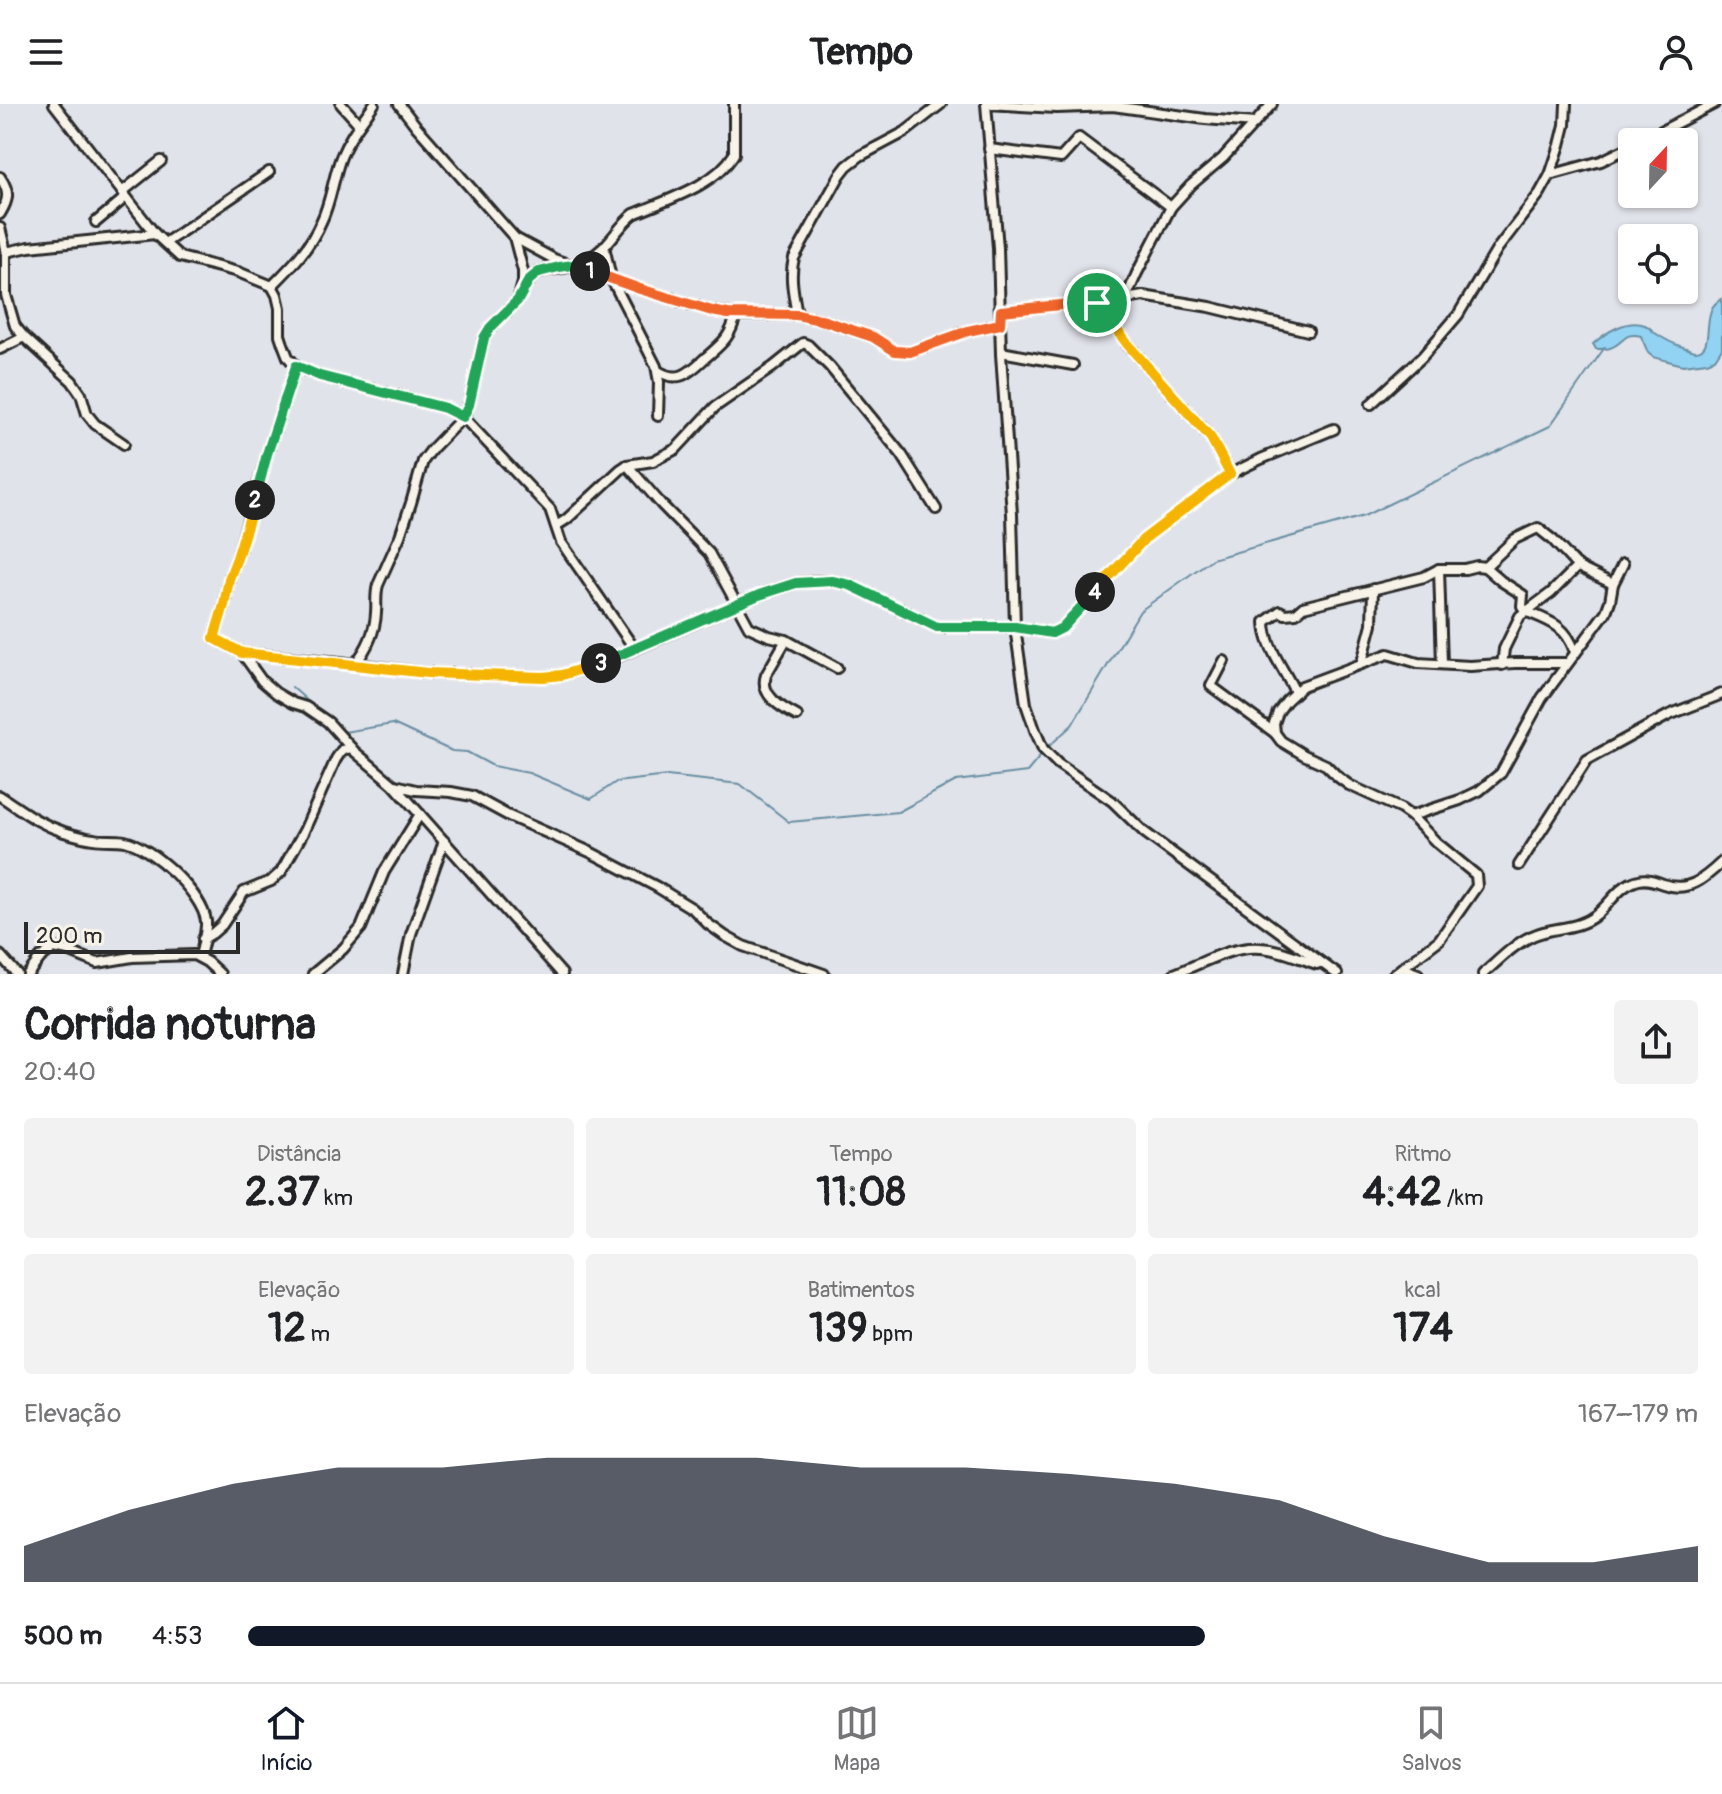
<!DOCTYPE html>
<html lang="pt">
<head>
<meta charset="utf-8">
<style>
	:root { --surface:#fff; --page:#f2f2f2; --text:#202124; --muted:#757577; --line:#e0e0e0; --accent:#111827 }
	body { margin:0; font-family:Pangolin,sans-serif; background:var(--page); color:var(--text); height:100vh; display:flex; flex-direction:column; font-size:30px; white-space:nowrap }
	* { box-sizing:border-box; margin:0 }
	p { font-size:26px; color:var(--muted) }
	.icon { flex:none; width:44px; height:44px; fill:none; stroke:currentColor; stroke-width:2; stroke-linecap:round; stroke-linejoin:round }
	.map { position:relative; height:870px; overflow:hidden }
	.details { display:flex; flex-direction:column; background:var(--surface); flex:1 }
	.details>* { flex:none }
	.needle { width:52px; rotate:22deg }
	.controls { position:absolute; left:1618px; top:24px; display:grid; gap:16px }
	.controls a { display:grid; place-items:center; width:80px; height:80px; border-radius:8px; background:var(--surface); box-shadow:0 2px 6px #0004; font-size:40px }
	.scale { position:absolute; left:24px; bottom:20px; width:216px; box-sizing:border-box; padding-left:8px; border:4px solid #2b2b2b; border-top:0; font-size:22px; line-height:28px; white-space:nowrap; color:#2b2b2b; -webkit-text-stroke:6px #f7f3e8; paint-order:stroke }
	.pin { position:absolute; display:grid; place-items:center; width:68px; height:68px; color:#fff; margin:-34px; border:4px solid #fff; border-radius:50%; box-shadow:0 2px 8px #0007 }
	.km { position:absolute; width:40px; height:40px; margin:-20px; border-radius:50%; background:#222; color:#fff; font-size:22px; line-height:40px; text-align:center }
	.round { display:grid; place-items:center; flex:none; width:84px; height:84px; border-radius:8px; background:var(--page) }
	.overview { display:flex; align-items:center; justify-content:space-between; height:136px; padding:0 24px }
	h1 { font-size:44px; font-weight:800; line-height:60px }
	.figures { display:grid; grid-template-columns:repeat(3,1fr); gap:12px; height:136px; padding:8px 24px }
	.figures div { display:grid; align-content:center; border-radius:8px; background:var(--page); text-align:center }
	.figures b { font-size:40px; font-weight:800 }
	.figures small { font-size:22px; font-weight:400 }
	.figures p { font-size:22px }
	.chart { height:224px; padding:16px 24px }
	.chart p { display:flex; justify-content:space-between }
	.chart svg { width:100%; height:144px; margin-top:8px; fill:var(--accent); opacity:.7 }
	ul { padding:0 24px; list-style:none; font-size:26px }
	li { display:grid; grid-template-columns:128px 96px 1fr; align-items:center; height:60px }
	li i { height:20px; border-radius:10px; background:var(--accent) }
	header { display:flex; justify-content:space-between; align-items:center; height:104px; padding:0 24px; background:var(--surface); font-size:36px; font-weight:800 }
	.tab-bar { display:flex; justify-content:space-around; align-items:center; height:112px; border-top:2px solid var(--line); background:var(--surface); font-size:22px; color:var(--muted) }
	.tab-bar a { display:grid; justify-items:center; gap:4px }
	.tab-bar .on { color:var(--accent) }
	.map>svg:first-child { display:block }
	.water { fill:#92d2f3; stroke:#698fa3; stroke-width:2 }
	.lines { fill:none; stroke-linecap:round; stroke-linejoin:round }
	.stream { stroke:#698fa3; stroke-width:2 }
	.minor-casing { stroke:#2b2b2b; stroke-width:14 }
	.minor { stroke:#f7f3e8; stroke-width:8 }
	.split-1-casing { stroke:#fff; stroke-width:16 }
	.split-2-casing { stroke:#fff; stroke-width:16 }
	.split-3-casing { stroke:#fff; stroke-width:16 }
	.split-4-casing { stroke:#fff; stroke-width:16 }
	.split-5-casing { stroke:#fff; stroke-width:16 }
	.split-1 { stroke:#f0652b; stroke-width:10 }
	.split-2 { stroke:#22a559; stroke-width:10 }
	.split-3 { stroke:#f5b400; stroke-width:10 }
	.split-4 { stroke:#22a559; stroke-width:10 }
	.split-5 { stroke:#f5b400; stroke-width:10 }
</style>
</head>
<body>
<header><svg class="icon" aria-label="menu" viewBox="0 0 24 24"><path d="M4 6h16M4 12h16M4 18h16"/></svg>Tempo<svg class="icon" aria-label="person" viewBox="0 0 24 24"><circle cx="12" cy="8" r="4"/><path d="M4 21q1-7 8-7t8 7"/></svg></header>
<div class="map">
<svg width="1722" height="870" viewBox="0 0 1722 870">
	<rect width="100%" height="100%" fill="#e1e3ea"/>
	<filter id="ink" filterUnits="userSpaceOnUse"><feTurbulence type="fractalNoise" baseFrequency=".0125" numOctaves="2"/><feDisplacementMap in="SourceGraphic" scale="16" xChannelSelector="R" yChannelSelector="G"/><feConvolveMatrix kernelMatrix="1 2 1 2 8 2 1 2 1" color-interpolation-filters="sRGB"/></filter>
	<g filter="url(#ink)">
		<!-- water -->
		<path class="water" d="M1722,195V244L1715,255L1707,258L1683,261L1653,253L1648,249L1641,232C1623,227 1624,240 1610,244C1608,245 1599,245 1596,245L1593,240C1605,229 1627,214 1645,221C1647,222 1653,227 1655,229C1664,235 1673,240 1683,243C1686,244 1693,247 1696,247C1717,245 1698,205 1722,195Z"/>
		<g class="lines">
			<!-- stream -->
			<g class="stream">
				<polyline points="292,583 321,609"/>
				<polyline points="338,623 344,628 393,620 452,647 467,648 493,662 529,669 591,695 616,678 667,672 740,680 789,718 898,708 956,677 1027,668 1042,650"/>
				<polyline points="1046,645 1072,621 1140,507 1212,455 1364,412 1550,322 1605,243"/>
			</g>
			<defs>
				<g id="minor">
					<polyline points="54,0 155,130 180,153 238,168 272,182 277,191 280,204 280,231 283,240 288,253 296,262 320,272 445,304 463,313 550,405 561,438 634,544"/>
					<polyline points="341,0 359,20"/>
					<polyline points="986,0 998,144 1001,250 1012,410 1015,523 1026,600 1035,626 1043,645 1058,660 1112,697 1144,728 1337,870"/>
					<polyline points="987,0 1057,4 1113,2 1205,15 1255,19"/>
					<polyline points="1640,38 1714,0"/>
					<polyline points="989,45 1061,54 1079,34 1171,103"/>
					<polyline points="1550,71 1601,57 1632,42"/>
					<path d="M0,73C10,88 9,95 0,110"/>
					<polyline points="122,88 161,57"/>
					<polyline points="96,118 126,93"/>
					<polyline points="0,124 6,148 29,143 155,130"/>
					<polyline points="515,134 554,155 640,185 712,207 736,211 797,211 825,217 873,233 895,247 910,248 968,227 1000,220"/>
					<polyline points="165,139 269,68"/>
					<polyline points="604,142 611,174 656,262 659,278 658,312"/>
					<polyline points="6,148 6,191 15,222 24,233 72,277 81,290 87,310 95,320 124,340"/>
					<path d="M272,182C291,163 310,144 321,118C331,98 333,74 341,53C349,33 362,17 374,0"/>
					<path d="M524,185C537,161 550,168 572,162C577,160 584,157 589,154C608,145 617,123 634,110C666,96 715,82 734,50V0"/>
					<polyline points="1126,194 1137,169 1171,103 1191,81 1223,54 1272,0"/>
					<polyline points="1097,199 1128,241 1211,334 1230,370"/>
					<polyline points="1001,207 1070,200 1110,198 1143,192 1210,203 1308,227"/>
					<path d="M797,211C794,192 789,173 794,154L840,71L847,62L860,52L905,28L941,0"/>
					<polyline points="0,245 24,233"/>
					<polyline points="1001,248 1073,261"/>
					<polyline points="296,262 267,350 237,454 229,475 224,501 214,534 242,549 262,577 276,589 293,599 306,603 328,618 354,647 394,681 562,870"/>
					<path d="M658,267C678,279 688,270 703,256C721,240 730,235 736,211"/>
					<polyline points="1371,300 1422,253 1458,211 1498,144 1540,89 1550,71 1560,41 1565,21 1566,0"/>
					<polyline points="627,361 661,400 709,449 749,523 769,532 786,536 837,564"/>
					<polyline points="556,422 567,415 621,365 627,361 653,357 676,345 715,303 773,263 803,239 808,241 830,263 902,351 936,405"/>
					<polyline points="1485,463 1515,435 1538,424 1553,436 1578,463 1613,480"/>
					<polyline points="1439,465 1442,560"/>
					<path d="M786,536L766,571C759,591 782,604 797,612"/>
					<polyline points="242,549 340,558 428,569 543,573 562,571 598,561 759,491 796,479 818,477 832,477 850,481 937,523 1015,523 1052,529 1062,524 1144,435 1230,370 1261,355 1334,325"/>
					<polyline points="1224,557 1211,582 1275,629"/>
					<polyline points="1362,558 1372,520 1373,485"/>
					<path d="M355,560C367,545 375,528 376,509C377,499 375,491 378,481L400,432L411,399L423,357L432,345L463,313L469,301L484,234L490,224L518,196L523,178V167L514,133L416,22L399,0"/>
					<polyline points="1502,561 1504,545 1520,512 1551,489 1578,462"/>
					<path d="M1295,588C1285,567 1265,542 1265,518L1280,507L1285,510L1296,509L1303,503L1424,473L1439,465H1465L1477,462L1485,463L1501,477L1523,491L1522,502L1525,507C1549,517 1566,521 1575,548"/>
					<polyline points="395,681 416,686 451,688 472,692 509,712 590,748 657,783 693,805 708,820 725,832 743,842 824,870"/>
					<path d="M0,692C23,707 37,719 64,728C74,731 84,734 94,735C104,737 115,735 125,737C152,743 202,789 206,817C207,828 202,842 200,853"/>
					<polyline points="1411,712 1460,696 1479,687 1501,669 1542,594 1606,508 1610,497 1613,480 1623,460"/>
					<polyline points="1519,761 1587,656 1669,611 1722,590"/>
					<polyline points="203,835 213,829 222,821 244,788 271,777 281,768 304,727 336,655 342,646 351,644"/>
					<polyline points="0,851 17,870"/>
					<polyline points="1402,864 1439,836 1477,782 1476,771 1436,738 1411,712 1401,705 1349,681 1338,673 1326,661 1304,651 1281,637 1275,629 1274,619 1278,608 1286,597 1302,582 1388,550 1418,559 1470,562 1515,559 1567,559"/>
					<polyline points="28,870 41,853 54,844 68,847 97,859 132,853 194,851 207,858 220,870"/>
					<polyline points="313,870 343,845 361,824 384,768 420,710"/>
					<polyline points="403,870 411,830 444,737"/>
					<path d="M1174,870C1201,860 1232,841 1261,844C1280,845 1298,854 1317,860"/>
					<polyline points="1394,870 1402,864 1418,870"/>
					<path d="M1483,870C1498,857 1514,840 1532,832C1553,822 1576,827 1596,811C1610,800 1620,780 1639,776C1647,774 1655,777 1663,780C1688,789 1704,775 1722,758"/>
				</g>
			</defs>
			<!-- minor casing -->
			<use href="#minor" class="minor-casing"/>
			<!-- minor -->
			<use href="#minor" class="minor"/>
		</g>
	</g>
	<g class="lines" filter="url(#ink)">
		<defs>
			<polyline id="split-1" points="590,167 640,185 712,207 728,210 797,211 825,217 873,233 895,247 910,248 968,227 1000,220 1001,207 1070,200 1097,199"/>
			<polyline id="split-2" points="255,396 267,350 296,262 320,272 445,304 463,313 469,301 484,234 490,224 518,196 529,176 539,168 559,163 573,161 590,167"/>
			<polyline id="split-3" points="255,396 237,454 229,475 224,501 214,534 242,549 428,569 543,573 562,571 601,559"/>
			<polyline id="split-4" points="601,559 759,491 796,479 832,477 850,481 937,523 1015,523 1052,529 1062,524 1095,488"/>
			<polyline id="split-5" points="1095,488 1144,435 1230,370 1211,334 1128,241 1097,199"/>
		</defs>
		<!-- split-1 casing -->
		<use href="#split-1" class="split-1-casing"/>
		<!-- split-2 casing -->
		<use href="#split-2" class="split-2-casing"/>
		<!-- split-3 casing -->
		<use href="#split-3" class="split-3-casing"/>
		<!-- split-4 casing -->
		<use href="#split-4" class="split-4-casing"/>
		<!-- split-5 casing -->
		<use href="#split-5" class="split-5-casing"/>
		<!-- split-1 -->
		<use href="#split-1" class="split-1"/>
		<!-- split-2 -->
		<use href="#split-2" class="split-2"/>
		<!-- split-3 -->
		<use href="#split-3" class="split-3"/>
		<!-- split-4 -->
		<use href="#split-4" class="split-4"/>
		<!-- split-5 -->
		<use href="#split-5" class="split-5"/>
	</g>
</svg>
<div class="controls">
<a><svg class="needle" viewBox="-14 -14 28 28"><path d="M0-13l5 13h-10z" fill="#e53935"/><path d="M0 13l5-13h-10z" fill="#757577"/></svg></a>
<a><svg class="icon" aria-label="locate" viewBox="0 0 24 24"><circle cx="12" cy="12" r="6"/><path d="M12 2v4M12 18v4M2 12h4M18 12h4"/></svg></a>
</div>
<div class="scale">200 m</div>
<div class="pin" style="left:1097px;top:199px;background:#1e9e55"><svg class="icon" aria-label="arrive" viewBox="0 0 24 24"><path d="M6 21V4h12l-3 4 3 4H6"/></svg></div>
<b class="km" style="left:590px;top:167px">1</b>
<b class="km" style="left:255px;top:396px">2</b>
<b class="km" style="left:601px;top:559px">3</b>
<b class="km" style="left:1095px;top:488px">4</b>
</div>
<section class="details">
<div class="overview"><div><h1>Corrida noturna</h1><p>20:40</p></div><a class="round"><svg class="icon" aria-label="share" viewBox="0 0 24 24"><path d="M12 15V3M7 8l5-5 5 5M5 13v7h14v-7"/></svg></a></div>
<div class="figures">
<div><p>Distância</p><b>2.37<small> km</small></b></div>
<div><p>Tempo</p><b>11:08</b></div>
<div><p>Ritmo</p><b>4:42<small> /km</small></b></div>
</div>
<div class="figures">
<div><p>Elevação</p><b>12<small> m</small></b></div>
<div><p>Batimentos</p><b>139<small> bpm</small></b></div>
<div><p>kcal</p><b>174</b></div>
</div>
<div class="chart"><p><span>Elevação</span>167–179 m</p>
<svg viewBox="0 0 160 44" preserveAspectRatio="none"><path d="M0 44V33L10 22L20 14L30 9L40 9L50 6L60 6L70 6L80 9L90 9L100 11L110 14L120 19L130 30L140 38L150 38L160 33V44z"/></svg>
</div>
<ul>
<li><b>500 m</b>4:53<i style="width:66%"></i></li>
</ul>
</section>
<nav class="tab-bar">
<a class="on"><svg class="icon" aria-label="home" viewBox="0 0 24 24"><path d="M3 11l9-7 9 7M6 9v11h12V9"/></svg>Início</a>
<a><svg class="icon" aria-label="map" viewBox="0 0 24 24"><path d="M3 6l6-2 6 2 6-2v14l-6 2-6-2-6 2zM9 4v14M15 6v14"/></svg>Mapa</a>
<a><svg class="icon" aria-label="saved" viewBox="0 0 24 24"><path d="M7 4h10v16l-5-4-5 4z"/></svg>Salvos</a>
</nav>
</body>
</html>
